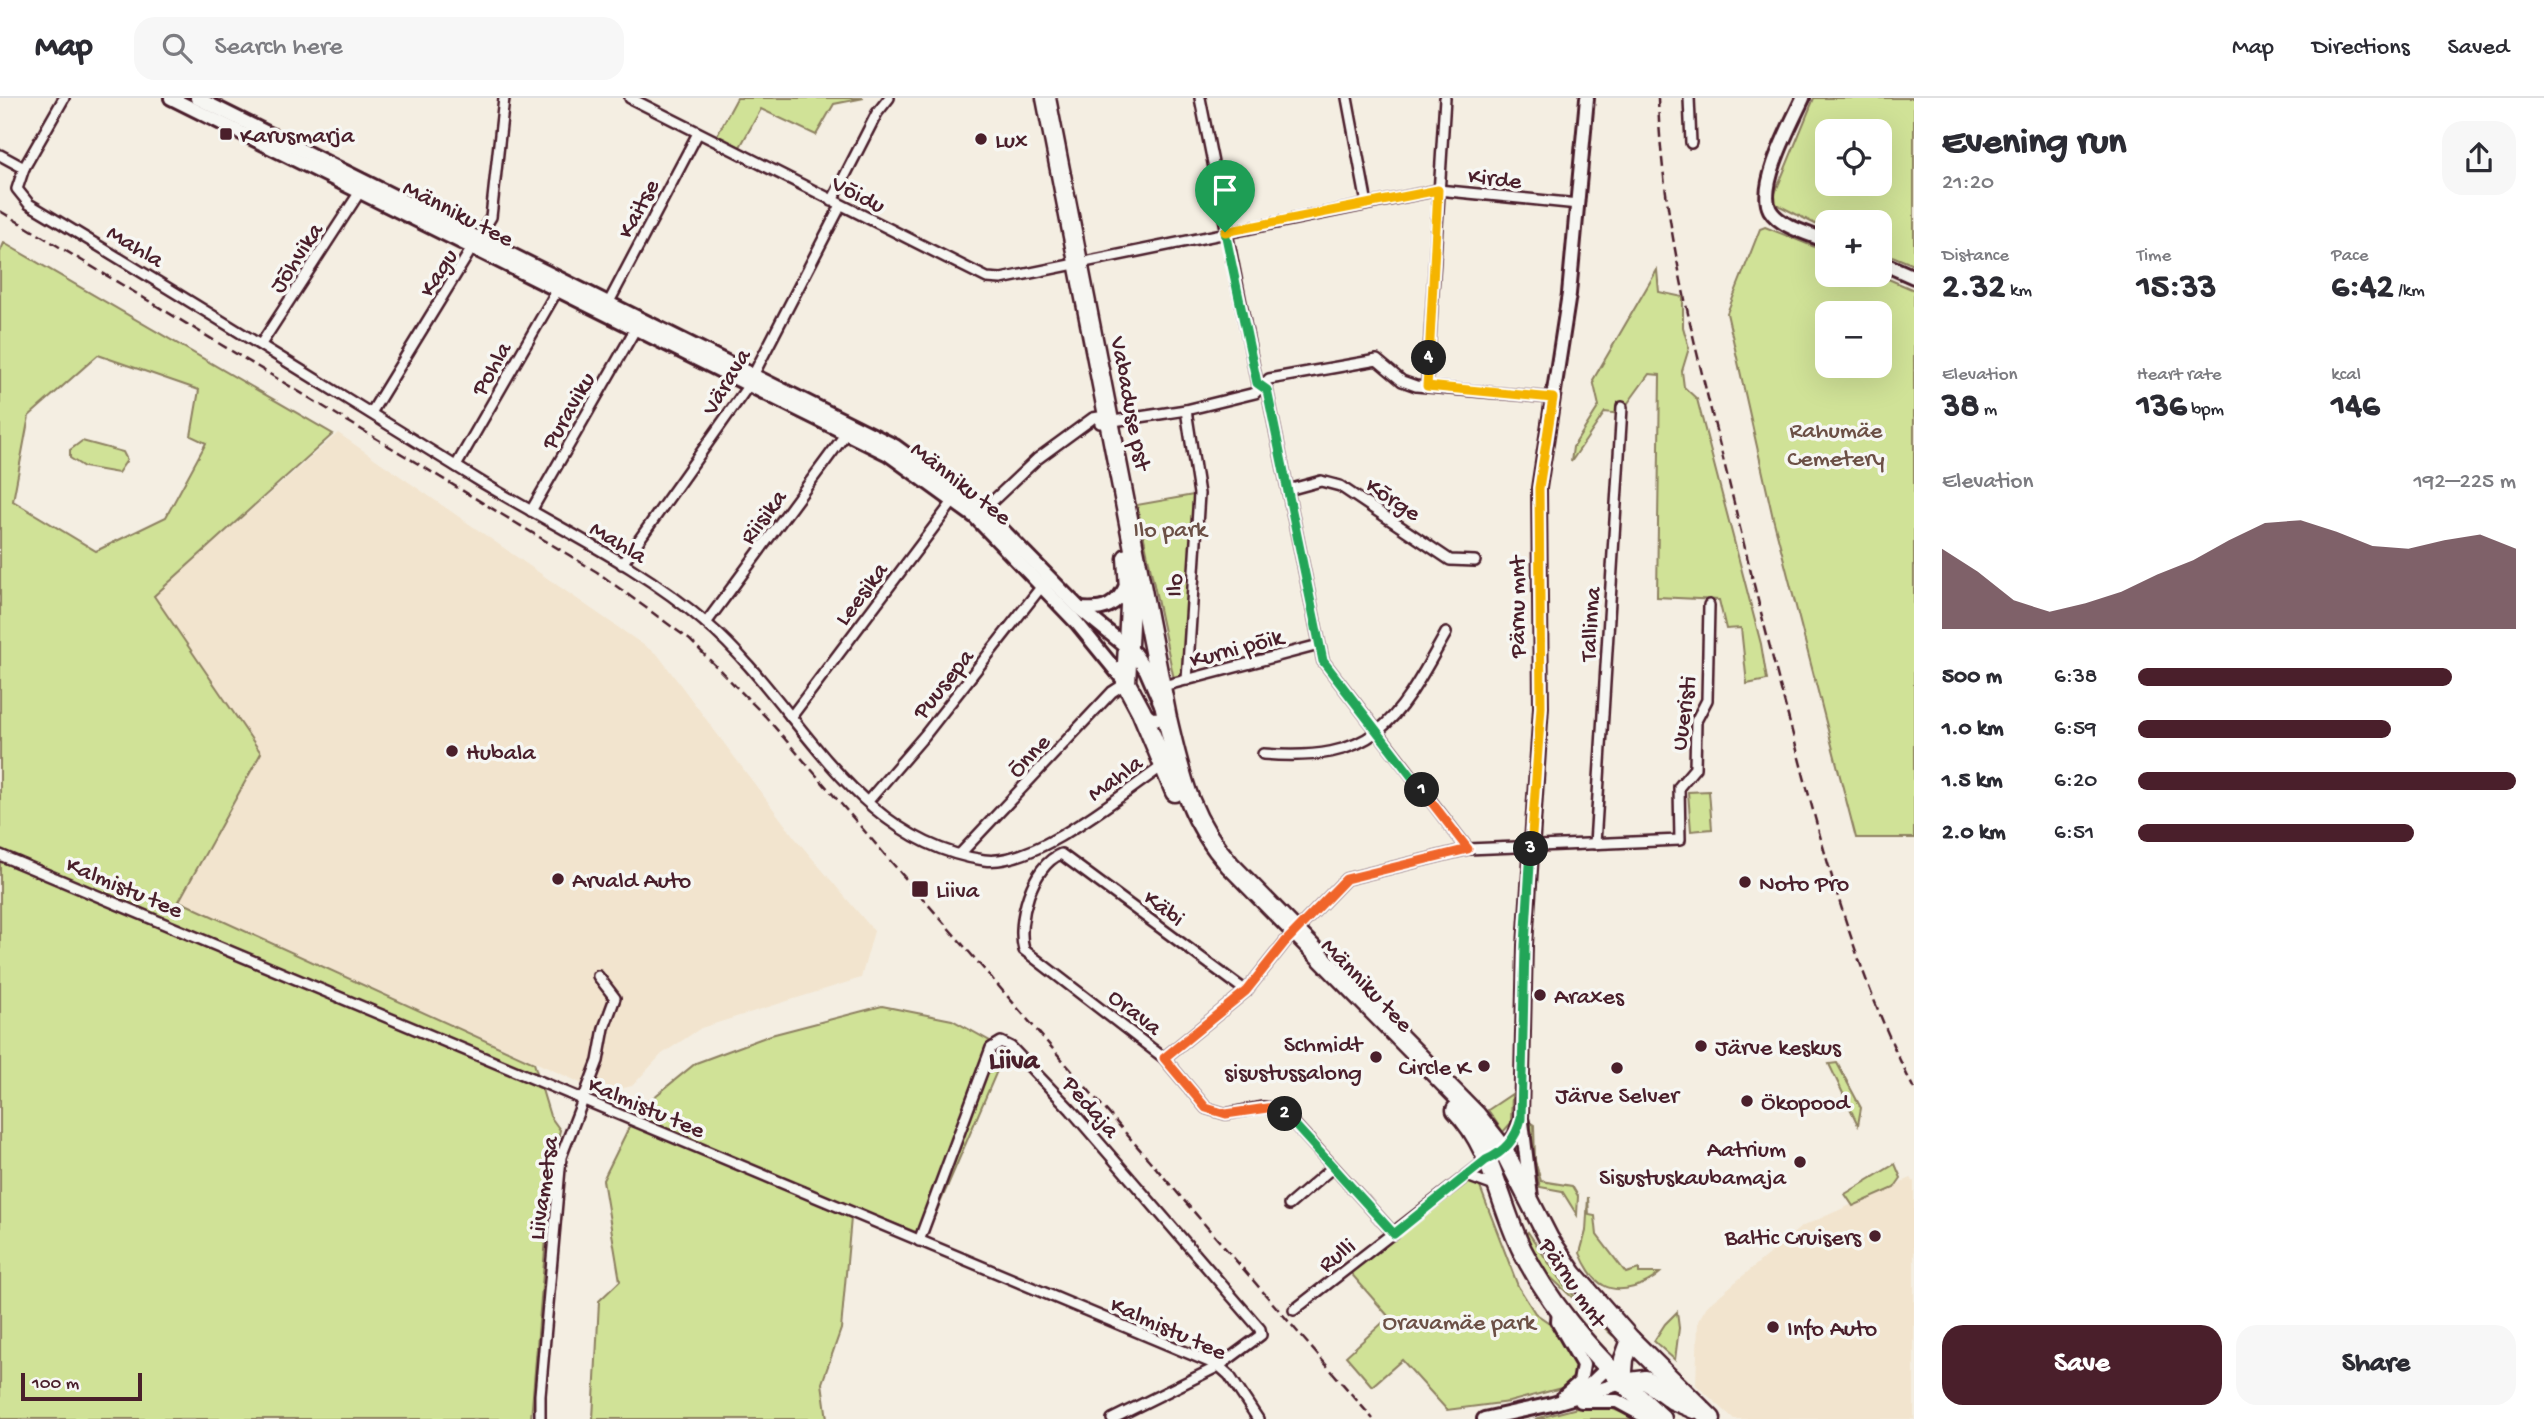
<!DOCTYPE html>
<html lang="en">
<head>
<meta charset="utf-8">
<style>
	:root { --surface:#fff; --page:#f7f7f7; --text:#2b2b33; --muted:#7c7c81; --line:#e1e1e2; --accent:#4a1f2b }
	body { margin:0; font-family:"Gochi Hand",sans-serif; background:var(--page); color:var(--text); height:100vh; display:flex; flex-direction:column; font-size:26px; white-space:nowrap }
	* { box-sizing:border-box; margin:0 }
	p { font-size:23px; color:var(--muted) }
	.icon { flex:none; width:38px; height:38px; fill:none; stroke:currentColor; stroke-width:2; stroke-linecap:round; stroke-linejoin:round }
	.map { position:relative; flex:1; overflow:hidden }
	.side { display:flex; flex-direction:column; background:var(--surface); width:630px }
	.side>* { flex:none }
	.buttons { position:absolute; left:1815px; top:21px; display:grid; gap:14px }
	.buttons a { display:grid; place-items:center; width:77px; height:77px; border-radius:14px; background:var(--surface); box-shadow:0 7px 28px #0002; font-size:35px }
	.scale { position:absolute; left:21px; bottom:18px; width:121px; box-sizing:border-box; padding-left:7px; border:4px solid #4a1f2b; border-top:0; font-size:19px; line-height:24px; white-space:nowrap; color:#4a1f2b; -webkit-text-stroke:5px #f6f6f2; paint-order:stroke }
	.pin { position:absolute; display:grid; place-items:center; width:60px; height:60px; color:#fff; margin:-72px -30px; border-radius:50% 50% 50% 0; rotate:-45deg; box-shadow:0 0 7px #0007 }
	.pin .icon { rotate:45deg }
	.km { position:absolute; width:35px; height:35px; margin:-18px; border-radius:50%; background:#222; color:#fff; font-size:19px; line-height:35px; text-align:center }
	.round { display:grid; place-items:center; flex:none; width:74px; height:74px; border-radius:21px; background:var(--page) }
	.overview { display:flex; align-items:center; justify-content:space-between; height:119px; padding:0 28px }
	h1 { font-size:38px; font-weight:700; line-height:52px }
	.figures { display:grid; grid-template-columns:repeat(3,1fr); gap:10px; height:119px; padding:7px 28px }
	.figures div { display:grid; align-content:center }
	.figures b { font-size:35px; font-weight:700 }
	.figures small { font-size:19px; font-weight:400 }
	.figures p { font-size:19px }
	.chart { height:196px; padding:14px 28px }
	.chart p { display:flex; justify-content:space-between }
	.chart svg { width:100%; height:126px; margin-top:7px; fill:var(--accent); opacity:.7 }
	.primary-button { display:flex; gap:14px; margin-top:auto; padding:14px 28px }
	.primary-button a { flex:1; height:80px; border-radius:21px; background:var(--accent); color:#fff; font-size:28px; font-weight:700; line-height:80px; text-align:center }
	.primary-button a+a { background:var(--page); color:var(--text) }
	ul { padding:0 28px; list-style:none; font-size:23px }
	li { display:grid; grid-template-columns:112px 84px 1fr; align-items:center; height:52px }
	li i { height:18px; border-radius:9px; background:var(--accent) }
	header { display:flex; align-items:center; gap:42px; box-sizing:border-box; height:98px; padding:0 35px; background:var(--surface); border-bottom:2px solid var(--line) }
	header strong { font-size:33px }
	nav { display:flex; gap:38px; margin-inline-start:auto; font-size:24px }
	.search { width:490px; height:63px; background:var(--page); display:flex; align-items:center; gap:18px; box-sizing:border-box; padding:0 24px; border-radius:21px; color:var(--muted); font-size:26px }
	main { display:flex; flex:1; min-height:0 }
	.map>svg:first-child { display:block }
	.built { fill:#f2e4ce }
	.green { fill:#d0e297; stroke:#8d8061; stroke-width:2; fill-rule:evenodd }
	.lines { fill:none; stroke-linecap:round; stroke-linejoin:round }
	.street-casing { stroke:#4a1f2b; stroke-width:14 }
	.secondary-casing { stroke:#4a1f2b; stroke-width:18 }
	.highway-casing { stroke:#4a1f2b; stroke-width:23 }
	.street { stroke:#f6f6f2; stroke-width:9 }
	.secondary { stroke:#f6f6f2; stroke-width:12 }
	.highway { stroke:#f6f6f2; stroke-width:18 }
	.rail { stroke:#4a1f2b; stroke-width:2.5; stroke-dasharray:10 5; stroke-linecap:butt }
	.split-1-casing { stroke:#fff; stroke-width:14 }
	.split-2-casing { stroke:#fff; stroke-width:14 }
	.split-3-casing { stroke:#fff; stroke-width:14 }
	.split-4-casing { stroke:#fff; stroke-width:14 }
	.split-5-casing { stroke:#fff; stroke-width:14 }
	.split-1 { stroke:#22a559; stroke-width:9 }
	.split-2 { stroke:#f0652b; stroke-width:9 }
	.split-3 { stroke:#22a559; stroke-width:9 }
	.split-4 { stroke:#f5b400; stroke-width:9 }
	.split-5 { stroke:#f5b400; stroke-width:9 }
	.poi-dot { fill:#4a1f2b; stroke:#f6f6f2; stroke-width:2.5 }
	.labels { text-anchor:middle; stroke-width:7; stroke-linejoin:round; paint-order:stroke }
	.poi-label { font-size:24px; fill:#4a1f2b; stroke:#f6f6f2; text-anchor:start }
	.street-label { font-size:24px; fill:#4a1f2b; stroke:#f6f6f2 }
	.park-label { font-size:24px; fill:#6c5046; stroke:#f6f6f2 }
	.quarter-label { font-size:28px; font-weight:bold; fill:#4a1f2b; stroke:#f6f6f2 }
</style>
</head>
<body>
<header>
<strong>Map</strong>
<div class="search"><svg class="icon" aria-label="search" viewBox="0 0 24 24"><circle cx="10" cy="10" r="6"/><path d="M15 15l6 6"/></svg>Search here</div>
<nav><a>Map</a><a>Directions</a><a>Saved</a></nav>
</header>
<main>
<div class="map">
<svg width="1914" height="1321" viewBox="0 0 1914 1321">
	<rect width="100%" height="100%" fill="#f4eee2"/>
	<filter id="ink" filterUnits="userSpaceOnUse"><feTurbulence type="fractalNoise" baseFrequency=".0143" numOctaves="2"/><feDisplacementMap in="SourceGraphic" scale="14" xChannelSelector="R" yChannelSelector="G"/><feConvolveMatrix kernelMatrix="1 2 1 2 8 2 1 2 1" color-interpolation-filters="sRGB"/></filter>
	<g filter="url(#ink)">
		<!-- built -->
		<g class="built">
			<polygon points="338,335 658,557 795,740 874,833 861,880 701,930 662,956 632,988 603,995 179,803 261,655 154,498"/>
			<polygon points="1911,1080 1914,1084 1914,1321 1734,1321 1696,1287 1698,1223 1707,1208 1801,1129"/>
		</g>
		<!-- green -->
		<g class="green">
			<polygon points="737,0 864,0 834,6 816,37 761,11 740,49 717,37"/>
			<path d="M1814,0H1914V167L1880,153V124H1827V132L1774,105L1773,100ZM1827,33H1880V86H1827Z"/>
			<path d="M1765,129L1827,154V177H1879L1914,192V740H1856L1773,420L1727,215L1760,131ZM1880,215V268H1827V215Z"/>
			<path d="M4,145L333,336L154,498L261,655L179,803L534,965L550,1018L560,1032L552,1067L531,1321H0V154ZM98,257L199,292L191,338L206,345L166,419L96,453L13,403L29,318Z"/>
			<polygon points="1657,172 1659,194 1683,199 1683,229 1689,250 1682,273 1684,289 1697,301 1761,546 1767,582 1747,586 1741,530 1726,531 1719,502 1657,499 1660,277 1649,276 1620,316 1605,314 1571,364 1573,349 1599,308 1593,282"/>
			<polygon points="82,343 123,354 127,362 118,375 84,369 70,360 70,352"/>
			<polygon points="1199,396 1187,582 1175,586 1137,407"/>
			<polygon points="1709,693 1712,731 1691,733 1688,694"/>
			<polygon points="882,908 952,922 1006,952 926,1138 852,1109 841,1231 822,1285 827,1321 593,1321 599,1203 620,1183 603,1082 637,1013 696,965 771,937"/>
			<polygon points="1837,965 1861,1010 1858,1027 1829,966"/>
			<polygon points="1512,996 1511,1025 1503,1034 1488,1012"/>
			<polygon points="1531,1025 1534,1027 1535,1063 1541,1083 1572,1088 1578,1098 1577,1117 1562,1093 1540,1089 1532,1056"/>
			<polygon points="1895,1066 1901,1080 1894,1090 1853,1108 1845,1096"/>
			<polygon points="1471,1081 1478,1084 1518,1188 1535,1215 1558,1231 1577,1261 1577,1277 1565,1289 1509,1304 1447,1312 1402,1262 1372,1288 1346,1258 1389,1219 1348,1172"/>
			<path d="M1588,1099L1589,1117L1595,1118L1597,1137L1626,1175L1639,1171V1175H1660C1647,1187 1620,1197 1603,1187C1593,1182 1584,1165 1580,1155L1586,1133Z"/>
			<polygon points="1528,1134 1563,1186 1613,1238 1544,1173 1525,1138"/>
			<polygon points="1677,1214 1679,1230 1675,1262 1654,1243 1665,1226"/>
			<polygon points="1613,1307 1613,1311 1638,1321 1535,1321 1585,1308"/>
		</g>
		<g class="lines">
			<defs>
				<g id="street">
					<polyline points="630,0 963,168 987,180 1001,181 1438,92 1578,106"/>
					<polyline points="1200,0 1257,285 1267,292 1323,563 1468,751"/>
					<polyline points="1347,0 1367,106"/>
					<polyline points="1689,0 1691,45"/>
					<path d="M0,57L24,70L17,91L29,106C182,197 332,292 483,385C558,430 640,468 706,525C798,603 851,743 984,762C1035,769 1122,696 1164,667"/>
					<polyline points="24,70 64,0"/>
					<polyline points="832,103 877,15 889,0"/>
					<polyline points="609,204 698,35"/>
					<polyline points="261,246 363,89"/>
					<polyline points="1427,288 1445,0"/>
					<polyline points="1186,312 1199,396 1187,582"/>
					<polyline points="371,315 491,119 504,0"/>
					<polyline points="1100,325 1186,312 1255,295 1269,281 1377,262 1402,283 1416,288 1553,300"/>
					<polyline points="456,368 558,191"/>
					<polyline points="1288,392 1321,383 1340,388 1450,462 1475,463"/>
					<polyline points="531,413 636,230"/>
					<polyline points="979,416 1037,361 1093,320 1099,319"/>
					<polyline points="622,466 746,291 841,107"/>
					<polyline points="706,525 847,334"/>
					<polyline points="1163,588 1319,547"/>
					<polyline points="791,619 955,401"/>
					<path d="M1263,656C1376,665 1396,625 1446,535"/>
					<polyline points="868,703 925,637 1038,493 1047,487"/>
					<polyline points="1595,746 1622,309"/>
					<polyline points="960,756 1112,594 1126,585"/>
					<polyline points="0,757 1219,1268 1229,1277 1258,1321"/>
					<path d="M1246,893L1061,756C1032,767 1016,824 1024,852L1164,960L1206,1010L1226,1016L1263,1009L1281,1011L1394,1136"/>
					<polyline points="1164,960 1246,893 1285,844 1346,781 1468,751 1680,742 1679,689 1695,670 1696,623 1707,602 1709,507"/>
					<polyline points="1467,1078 1497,1089"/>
					<polyline points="1289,1107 1332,1070"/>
					<polyline points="919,1143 991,950 1001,944 1011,949 1071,1012 1260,1231 1261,1237 1219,1268 1112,1321"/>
					<polyline points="1294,1212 1488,1061"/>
					<polyline points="540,1321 540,1297 561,1059 598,963 604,930 615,900 598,878"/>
				</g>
				<g id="secondary">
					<polyline points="171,0 888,356 975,419 1077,525 1126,585"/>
					<polyline points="197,0 895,348 983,412 1080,511 1134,555 1146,572 1167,620 1151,621 1142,613"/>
					<path d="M1803,0C1792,24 1757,88 1770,112C1780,129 1810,136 1827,143"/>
					<polyline points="1880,164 1914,179"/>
					<path d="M1081,511C1104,513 1117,508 1127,486"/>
					<polyline points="1522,1024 1531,1099"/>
					<polyline points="1499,1056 1515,1038 1521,1021 1525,847 1541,609 1539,390 1569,196 1587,0"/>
					<polyline points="1559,1212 1558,1224 1583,1267 1580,1284 1564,1298"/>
					<polyline points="1582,1294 1607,1270"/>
					<polyline points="1581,1303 1617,1303 1650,1321"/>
					<polyline points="1484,1321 1552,1306 1622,1285"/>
				</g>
				<g id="highway">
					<path d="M1046,0L1167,620C1181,679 1189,721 1230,767L1476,1017L1503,1051L1549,1141L1573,1176L1631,1242L1711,1321"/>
					<polyline points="1127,460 1130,507 1126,585 1141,613 1175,694"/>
					<path d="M1456,1012C1493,1050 1499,1106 1522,1152C1556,1219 1607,1271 1662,1321"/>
					<polyline points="1622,1285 1646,1282 1673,1302 1694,1311"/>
					<polyline points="1622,1285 1624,1261 1631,1242"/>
				</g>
			</defs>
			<!-- street casing -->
			<use href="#street" class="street-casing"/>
			<!-- secondary casing -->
			<use href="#secondary" class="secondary-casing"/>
			<!-- highway casing -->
			<use href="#highway" class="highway-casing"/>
			<!-- street -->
			<use href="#street" class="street"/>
			<!-- secondary -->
			<use href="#secondary" class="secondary"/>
			<!-- highway -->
			<use href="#highway" class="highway"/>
			<!-- rail -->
			<g class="rail">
				<path d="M1658,0C1662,137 1702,272 1734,405C1754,489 1776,573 1798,656C1828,771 1860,885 1914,991"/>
				<polyline points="0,113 597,474 690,542 765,618 1373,1321"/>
			</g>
		</g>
	</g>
	<g class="lines" filter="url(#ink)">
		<defs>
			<polyline id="split-1" points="1225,134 1257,285 1267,292 1323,563 1422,692"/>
			<polyline id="split-2" points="1285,1016 1274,1009 1226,1016 1206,1010 1164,960 1246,893 1285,844 1346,781 1468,751 1422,692"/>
			<path id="split-3" d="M1285,1016L1394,1136L1486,1062C1505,1054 1516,1040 1521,1021L1525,847L1531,751"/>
			<polyline id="split-4" points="1429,260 1427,288 1553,300 1539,390 1541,609 1531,751"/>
			<polyline id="split-5" points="1225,134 1438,92 1429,260"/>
		</defs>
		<!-- split-1 casing -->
		<use href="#split-1" class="split-1-casing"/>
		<!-- split-2 casing -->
		<use href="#split-2" class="split-2-casing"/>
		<!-- split-3 casing -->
		<use href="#split-3" class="split-3-casing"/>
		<!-- split-4 casing -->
		<use href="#split-4" class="split-4-casing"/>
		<!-- split-5 casing -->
		<use href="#split-5" class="split-5-casing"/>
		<!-- split-1 -->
		<use href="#split-1" class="split-1"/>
		<!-- split-2 -->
		<use href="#split-2" class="split-2"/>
		<!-- split-3 -->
		<use href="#split-3" class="split-3"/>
		<!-- split-4 -->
		<use href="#split-4" class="split-4"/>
		<!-- split-5 -->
		<use href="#split-5" class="split-5"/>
	</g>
	<!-- markers -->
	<g class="poi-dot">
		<rect x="219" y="29" width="14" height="14" rx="3.5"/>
		<circle cx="981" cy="41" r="7"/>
		<circle cx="452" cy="653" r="7"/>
		<circle cx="558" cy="781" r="7"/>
		<circle cx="1745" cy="784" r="7"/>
		<rect x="911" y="782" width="18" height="18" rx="3.5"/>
		<circle cx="1540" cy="897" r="7"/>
		<circle cx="1701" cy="948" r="7"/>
		<circle cx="1376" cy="959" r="7"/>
		<circle cx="1484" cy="968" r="7"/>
		<circle cx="1617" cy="970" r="7"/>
		<circle cx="1747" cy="1003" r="7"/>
		<circle cx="1800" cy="1064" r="7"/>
		<circle cx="1875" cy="1138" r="7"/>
		<circle cx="1773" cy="1229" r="7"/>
	</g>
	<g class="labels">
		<!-- poi labels -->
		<g class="poi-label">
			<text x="240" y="44">Karusmarja</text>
			<text x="995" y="49">Lux</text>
			<text x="466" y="661">Hubala</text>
			<text x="572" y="789">Arvald Auto</text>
			<text x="1759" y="792">Noto Pro</text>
			<text x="936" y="799">Liiva</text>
			<text x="1554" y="905">Araxes</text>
			<text x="1362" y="953" text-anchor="end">Schmidt<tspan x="1362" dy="28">sisustussalong</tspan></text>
			<text x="1715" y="956">Järve keskus</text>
			<text x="1470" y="976" text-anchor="end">Circle K</text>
			<text x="1617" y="1004" text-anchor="middle">Järve Selver</text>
			<text x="1761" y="1011">Ökopood</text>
			<text x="1786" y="1058" text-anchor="end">Aatrium<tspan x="1786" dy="28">Sisustuskaubamaja</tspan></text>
			<text x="1861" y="1146" text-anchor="end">Baltic Cruisers</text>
			<text x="1787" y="1237">Info Auto</text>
		</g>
		<!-- street labels -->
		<g class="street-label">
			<text transform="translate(1495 79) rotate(6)" y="8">Kirde</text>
			<text transform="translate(859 95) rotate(27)" y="8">Võidu</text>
			<text transform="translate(637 110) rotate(-62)" y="8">Kaitse</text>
			<text transform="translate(459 114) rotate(27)" y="8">Männiku tee</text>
			<text transform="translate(136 147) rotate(31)" y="8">Mahla</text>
			<text transform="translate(295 159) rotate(-57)" y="8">Jõhvika</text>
			<text transform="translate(437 174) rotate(-58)" y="8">Kagu</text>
			<text transform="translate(490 270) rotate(-60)" y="8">Pohla</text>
			<text transform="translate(725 283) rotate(-59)" y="8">Värava</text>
			<text transform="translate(1132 305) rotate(79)" y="8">Vabaduse pst</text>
			<text transform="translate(567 312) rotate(-60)" y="8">Puraviku</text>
			<text transform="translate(962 384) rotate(38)" y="8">Männiku tee</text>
			<text transform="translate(1394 400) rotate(33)" y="8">Kõrge</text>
			<text transform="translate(762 418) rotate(-53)" y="8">Riisika</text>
			<text transform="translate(619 443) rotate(31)" y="8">Mahla</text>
			<text transform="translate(1173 487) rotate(-86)" y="8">Ilo</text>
			<text transform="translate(860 495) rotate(-53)" y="8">Leesika</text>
			<text transform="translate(1516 509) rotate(-90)" y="8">Pärnu mnt</text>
			<text transform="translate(1589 526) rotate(-86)" y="8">Tallinna</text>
			<text transform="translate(1236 549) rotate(-15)" y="8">Kurni põik</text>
			<text transform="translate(942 585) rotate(-51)" y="8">Puusepa</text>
			<text transform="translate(1682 615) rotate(-82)" y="8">Uueristi</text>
			<text transform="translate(1028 657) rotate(-47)" y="8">Õnne</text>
			<text transform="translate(1114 679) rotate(-36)" y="8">Mahla</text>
			<text transform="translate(125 788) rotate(23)" y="8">Kalmistu tee</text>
			<text transform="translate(1165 809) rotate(37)" y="8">Käbi</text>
			<text transform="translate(1368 886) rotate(46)" y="8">Männiku tee</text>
			<text transform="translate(1136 913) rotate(38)" y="8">Orava</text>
			<text transform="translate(647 1008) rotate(23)" y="8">Kalmistu tee</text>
			<text transform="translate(1092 1008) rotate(49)" y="8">Pedaja</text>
			<text transform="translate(542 1090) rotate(-82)" y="8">Liivametsa</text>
			<text transform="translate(1336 1156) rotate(-38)" y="8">Rulli</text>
			<text transform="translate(1574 1184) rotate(56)" y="8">Pärnu mnt</text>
			<text transform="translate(1169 1229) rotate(24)" y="8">Kalmistu tee</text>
		</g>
		<!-- park labels -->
		<g class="park-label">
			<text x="1836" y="339">Rahumäe<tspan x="1836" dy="28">Cemetery</tspan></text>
			<text x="1170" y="438">Ilo park</text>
			<text x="1459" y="1231">Oravamäe park</text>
		</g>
		<!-- quarter labels -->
		<g class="quarter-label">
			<text x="1014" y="970">Liiva</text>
		</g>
	</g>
</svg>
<div class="buttons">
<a><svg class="icon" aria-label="locate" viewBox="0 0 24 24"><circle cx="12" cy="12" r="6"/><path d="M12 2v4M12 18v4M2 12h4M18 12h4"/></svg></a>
<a>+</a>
<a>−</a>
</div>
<div class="scale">100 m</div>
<div class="pin" style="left:1225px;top:134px;background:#1e9e55"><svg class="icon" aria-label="arrive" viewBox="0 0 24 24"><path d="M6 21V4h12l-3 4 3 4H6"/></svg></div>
<b class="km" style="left:1422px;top:692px">1</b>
<b class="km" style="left:1285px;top:1016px">2</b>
<b class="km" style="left:1531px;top:751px">3</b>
<b class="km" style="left:1429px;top:260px">4</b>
</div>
<section class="side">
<div class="overview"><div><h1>Evening run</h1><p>21:20</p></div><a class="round"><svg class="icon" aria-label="share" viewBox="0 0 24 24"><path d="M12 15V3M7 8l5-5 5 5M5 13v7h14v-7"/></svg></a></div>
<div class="figures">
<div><p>Distance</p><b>2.32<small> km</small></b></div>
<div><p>Time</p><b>15:33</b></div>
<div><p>Pace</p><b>6:42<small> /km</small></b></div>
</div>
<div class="figures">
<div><p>Elevation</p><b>38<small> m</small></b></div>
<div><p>Heart rate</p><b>136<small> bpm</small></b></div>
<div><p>kcal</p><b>146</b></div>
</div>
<div class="chart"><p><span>Elevation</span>192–225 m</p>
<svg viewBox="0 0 160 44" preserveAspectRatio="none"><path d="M0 44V16L10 24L20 34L30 38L40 35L50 31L60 25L70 20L80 13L90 7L100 6L110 10L120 15L130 16L140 13L150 11L160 16V44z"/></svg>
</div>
<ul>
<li><b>500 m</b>6:38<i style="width:83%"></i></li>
<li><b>1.0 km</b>6:59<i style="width:67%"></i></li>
<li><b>1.5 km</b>6:20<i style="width:100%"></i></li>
<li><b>2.0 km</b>6:51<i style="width:73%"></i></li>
</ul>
<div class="primary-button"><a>Save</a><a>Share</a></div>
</section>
</main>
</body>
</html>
